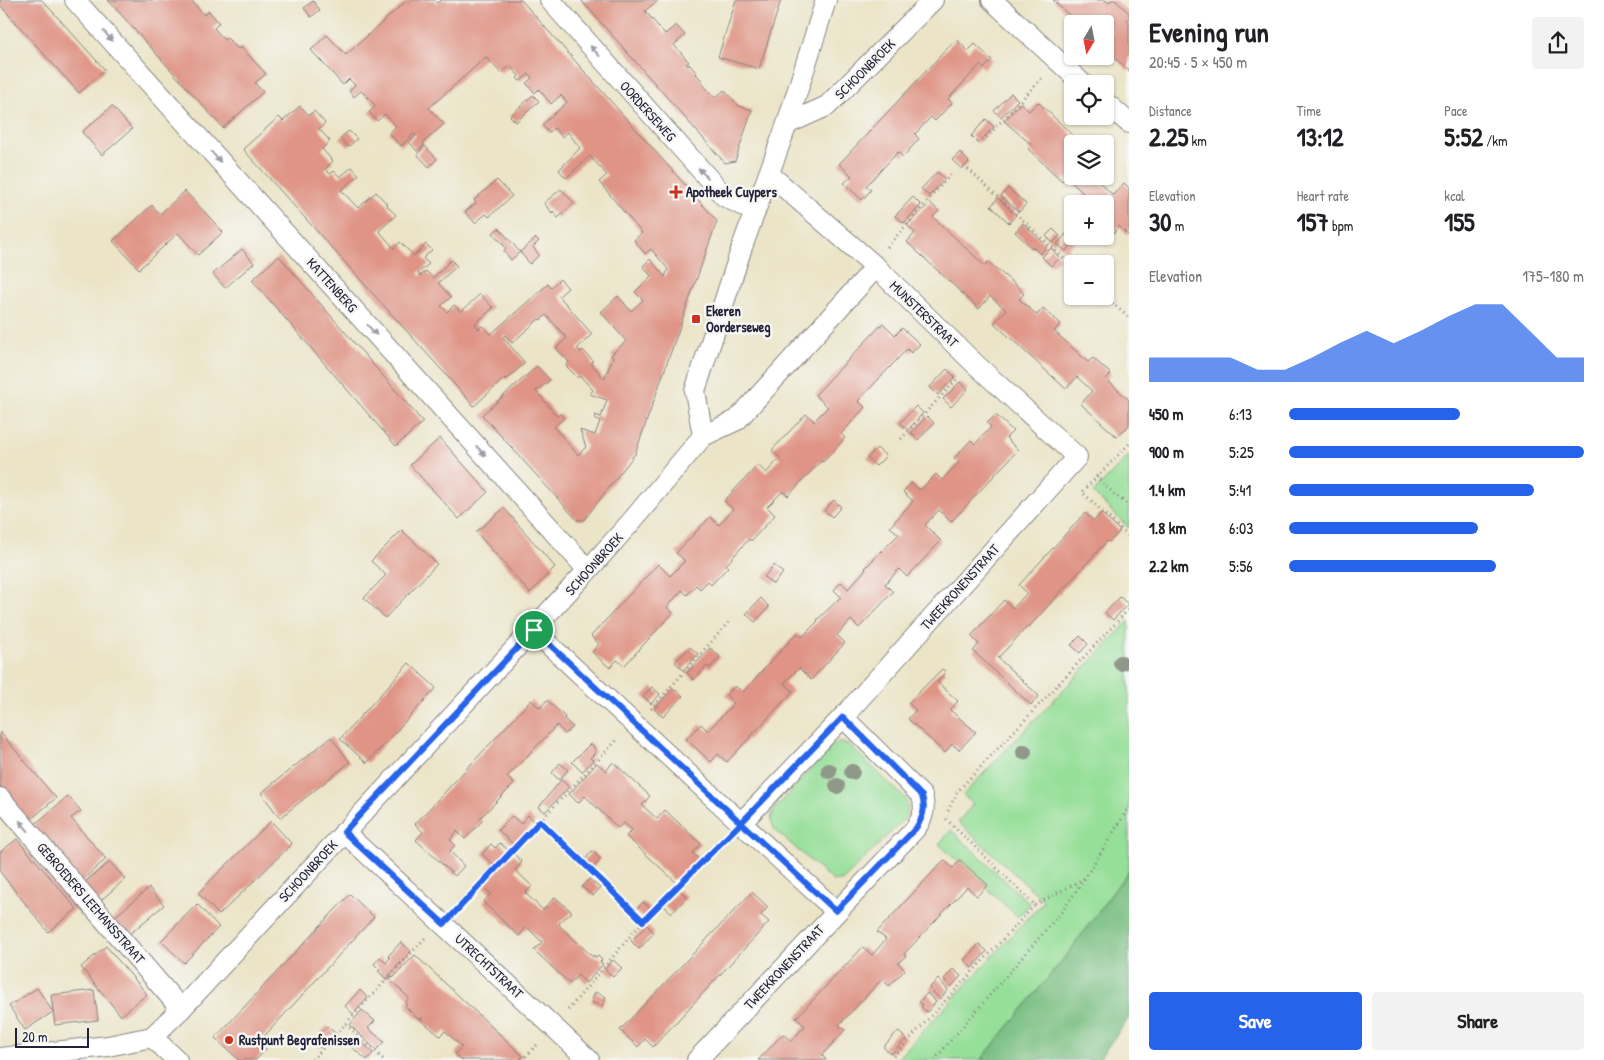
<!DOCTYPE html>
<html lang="en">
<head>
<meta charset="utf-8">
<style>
	:root { --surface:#fff; --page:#f2f2f2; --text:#202124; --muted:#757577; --accent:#2563eb }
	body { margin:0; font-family:"Patrick Hand",sans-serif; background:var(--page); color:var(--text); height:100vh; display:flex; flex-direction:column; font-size:19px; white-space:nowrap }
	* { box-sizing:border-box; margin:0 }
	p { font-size:16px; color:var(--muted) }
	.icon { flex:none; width:28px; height:28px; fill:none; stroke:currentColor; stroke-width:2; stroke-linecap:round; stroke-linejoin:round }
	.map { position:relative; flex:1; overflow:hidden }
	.details { display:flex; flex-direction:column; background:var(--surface); width:475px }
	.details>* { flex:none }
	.needle { width:32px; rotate:190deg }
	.controls { position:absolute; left:1064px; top:15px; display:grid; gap:10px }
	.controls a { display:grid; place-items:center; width:50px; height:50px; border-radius:5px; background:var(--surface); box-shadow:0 1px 4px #0004; font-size:25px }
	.scale { position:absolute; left:15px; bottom:12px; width:74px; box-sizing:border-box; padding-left:5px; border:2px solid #22223b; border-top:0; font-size:14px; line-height:18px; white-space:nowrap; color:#22223b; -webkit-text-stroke:4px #f6f6f2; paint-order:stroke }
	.pin { position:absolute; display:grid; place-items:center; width:42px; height:42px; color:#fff; margin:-21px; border:2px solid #fff; border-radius:50%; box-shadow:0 1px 5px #0007 }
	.round { display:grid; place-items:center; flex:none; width:52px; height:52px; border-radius:5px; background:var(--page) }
	.overview { display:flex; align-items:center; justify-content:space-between; height:85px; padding:0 20px }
	h1 { font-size:28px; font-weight:700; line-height:38px }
	.metrics { display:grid; grid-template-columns:repeat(3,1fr); gap:8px; height:85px; padding:5px 20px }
	.metrics div { display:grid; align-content:center }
	.metrics b { font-size:25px; font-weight:700 }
	.metrics small { font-size:14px; font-weight:400 }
	.metrics p { font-size:14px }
	.chart { height:140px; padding:10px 20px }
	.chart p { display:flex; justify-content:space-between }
	.chart svg { width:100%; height:90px; margin-top:5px; fill:var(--accent); opacity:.7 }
	.cta { display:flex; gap:10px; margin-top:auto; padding:10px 20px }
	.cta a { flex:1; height:58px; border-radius:5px; background:var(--accent); color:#fff; font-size:20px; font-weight:700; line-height:58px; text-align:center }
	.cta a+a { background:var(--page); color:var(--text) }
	ul { padding:0 20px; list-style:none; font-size:16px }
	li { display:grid; grid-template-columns:80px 60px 1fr; align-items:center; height:38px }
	li i { height:12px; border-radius:6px; background:var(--accent) }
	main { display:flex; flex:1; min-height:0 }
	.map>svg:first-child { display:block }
	.green { fill:#96df99; stroke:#5c806a }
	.forest { fill:#78be81; stroke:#4d705e }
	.building { fill:#df9486 }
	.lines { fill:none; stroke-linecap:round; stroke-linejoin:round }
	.street-casing { stroke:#868381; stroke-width:22 }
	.path { stroke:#868381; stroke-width:3; stroke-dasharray:1 4; stroke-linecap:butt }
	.street { stroke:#fff; stroke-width:20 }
	.tree { fill:#909989 }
	.oneway { fill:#9c9ca7 }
	.route-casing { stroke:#fff; stroke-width:10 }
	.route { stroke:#2563eb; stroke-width:6 }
	.poi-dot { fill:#c8321e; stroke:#f6f6f2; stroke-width:2 }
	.labels { text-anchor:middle; stroke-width:5; stroke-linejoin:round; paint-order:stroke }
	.street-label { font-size:14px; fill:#22223b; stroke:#f6f6f2 }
	.poi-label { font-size:14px; font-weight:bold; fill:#22223b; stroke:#f6f6f2; text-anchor:start }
</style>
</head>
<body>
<main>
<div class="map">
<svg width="1129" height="1060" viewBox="0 0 1129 1060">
	<rect width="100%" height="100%" fill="#f6f6f2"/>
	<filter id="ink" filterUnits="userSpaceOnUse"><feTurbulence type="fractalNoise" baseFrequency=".02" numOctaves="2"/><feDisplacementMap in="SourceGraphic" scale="10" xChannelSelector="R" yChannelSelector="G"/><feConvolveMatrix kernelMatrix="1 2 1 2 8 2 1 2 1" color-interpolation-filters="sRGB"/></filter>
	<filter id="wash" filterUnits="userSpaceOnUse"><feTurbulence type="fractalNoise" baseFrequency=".0096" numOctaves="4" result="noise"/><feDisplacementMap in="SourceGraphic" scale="20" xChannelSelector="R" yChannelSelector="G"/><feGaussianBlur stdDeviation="1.12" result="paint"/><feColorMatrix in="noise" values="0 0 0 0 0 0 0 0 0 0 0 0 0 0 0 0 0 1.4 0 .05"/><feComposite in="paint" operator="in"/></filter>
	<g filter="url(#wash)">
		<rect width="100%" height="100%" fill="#ebe4c7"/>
		<!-- green -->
		<g class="green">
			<polygon points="1129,455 1129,528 1093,493"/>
			<polygon points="1129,621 1129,870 1069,952 981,1060 896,1060 1044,901 958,822 973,804 963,795"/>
			<polygon points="840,742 849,745 905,798 908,807 906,817 842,881 833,881 774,829 771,820 773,811 832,745"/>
			<polygon points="951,830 1030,904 1018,917 939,844"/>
		</g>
		<!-- forest -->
		<polygon class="forest" points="1129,870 1129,1018 1098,1060 981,1060 1069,952"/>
		<g id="blocks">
			<!-- building -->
			<g class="building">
				<polygon points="0,0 42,0 105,70 79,93 0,5"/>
				<polygon points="108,0 191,0 204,15 209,11 219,23 214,28 224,40 227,38 238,49 241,47 266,74 255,83 263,92 223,128"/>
				<polygon points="410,0 434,0 437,3 441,0 521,0 717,221 635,454 584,520 577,520 482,415 537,366 550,380 536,391 557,416 560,414 564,418 554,427 578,455 586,447 580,430 595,435 600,421 596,420 595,415 601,417 607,400 590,394 593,390 580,376 578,378 566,366 569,362 556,348 567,338 546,315 541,320 539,319 512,343 505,335 503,337 525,363 506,380 505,378 474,406 243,149 279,117 283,121 300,106 309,115 314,111 325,123 319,129 330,141 322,149 333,161 325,169 330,174 334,171 340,177 352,167 359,175 341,190 358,208 376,192 388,205 387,206 396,215 379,231 394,248 400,242 414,256 426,244 432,250 423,258 429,264 418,273 420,276 426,271 433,278 451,260 457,266 438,283 451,297 441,306 447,312 454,305 461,312 480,294 493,308 475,324 479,329 482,326 491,334 548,284 551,288 560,279 568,288 559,296 592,334 577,349 581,352 583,350 593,361 591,363 604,379 613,358 611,355 626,341 601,312 618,296 631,311 643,300 635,292 651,276 643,266 650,259 665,277 668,269 651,249 645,254 634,240 642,233 599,182 607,175 590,156 566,178 559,170 580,148 568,132 562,137 554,128 549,133 542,125 567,102 561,95 551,104 539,89 535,93 526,83 532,78 529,74 520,81 517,78 519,76 510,66 501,73 486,57 429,108 444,124 423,143 424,145 417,151 409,142 416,136 414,134 401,146 389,133 396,126 385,114 377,121 369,112 376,106 361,91 354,97 349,91 355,85 349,79 343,85 311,50 327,35 346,55 406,1 407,2"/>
				<polygon points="581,0 658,0 645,11 665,34 676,25 685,35 674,45 689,62 686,64 688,66 689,64 697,73 696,74 702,80 701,82 715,98 724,90 739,106 752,110 735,161 725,163"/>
				<polygon points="736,0 781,0 759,69 718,57"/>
				<polygon points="1053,0 1105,0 1109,3 1111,0 1115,0 1129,13 1129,18 1127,20 1129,22 1129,71 1105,49 1105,40 1113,32 1105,24 1097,18 1092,24 1078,24"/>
				<polygon points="313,1 320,10 311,17 304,8"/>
				<polygon points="956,39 968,51 975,44 992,60 984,69 980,65 948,99 952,103 935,121 931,117 915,134 919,139 903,157 898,152 866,186 871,190 862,200 844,183 852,176 839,164"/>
				<polygon points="1011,93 1018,100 1001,117 994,111"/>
				<polygon points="533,95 539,101 516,122 510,116"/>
				<polygon points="1038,102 1082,144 1072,144 1072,176 1102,176 1098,181 1113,195 1124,183 1129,188 1129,236 1119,226 1113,234 1105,227 1105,204 1086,204 1079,198 1083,193 1066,177 1062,181 1028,149 1032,145 1004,121 1021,103 1029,111"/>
				<polygon points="112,106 132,129 102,155 82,132"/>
				<polygon points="986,119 994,127 978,143 971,136"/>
				<polygon points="349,131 357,139 348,147 340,138"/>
				<polygon points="425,146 437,159 429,167 417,154"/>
				<polygon points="960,152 969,162 962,169 952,160"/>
				<polygon points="937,172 945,179 929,196 921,189"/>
				<polygon points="497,180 512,196 489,217 486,214 475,223 465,212 476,203 474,200"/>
				<polygon points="1008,188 1026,204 1019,212 1001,196"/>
				<polygon points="561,189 574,203 558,218 553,211 552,213 544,203"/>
				<polygon points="185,191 223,232 198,255 178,233 139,269 113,241 152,205 160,214"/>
				<polygon points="913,197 921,205 904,223 895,216"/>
				<polygon points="998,198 1016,215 1009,223 991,206"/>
				<polygon points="930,203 939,211 933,217 985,266 988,262 1016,285 1024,294 1019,299 1037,315 1043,308 1061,324 1054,331 1088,362 1093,358 1111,374 1106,379 1129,400 1129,425 1117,437 1081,404 1092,391 1077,377 1066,389 994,323 1006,310 990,296 979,309 907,242 915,233 907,225"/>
				<polygon points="1023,223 1047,246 1040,254 1033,247 1032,248 1015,232"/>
				<polygon points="499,228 520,252 511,260 504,251 506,248 493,233"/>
				<polygon points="1053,229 1060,236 1053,243 1046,236"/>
				<polygon points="1066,234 1074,242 1066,251 1057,244"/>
				<polygon points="536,238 539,241 533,247 539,255 530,264 520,252"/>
				<polygon points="1051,248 1060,258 1051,266 1042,257"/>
				<polygon points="242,249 254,263 225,288 213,274"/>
				<polygon points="279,256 423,422 396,446 252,280"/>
				<polygon points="1105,278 1112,285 1105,293"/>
				<polygon points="1088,296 1101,296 1095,303"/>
				<polygon points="883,323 895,335 902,328 920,344 911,353 907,349 858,401 865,407 841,434 845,438 823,462 821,461 788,496 783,491 767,507 775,515 751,541 749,539 726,565 728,567 711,585 708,581 700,589 696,585 687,595 682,590 667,607 673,613 657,630 624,666 617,660 610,668 592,652 599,644 591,636 658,564 670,576 685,561 676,553 710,517 719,525 733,509 724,501 758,465 766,473 780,458 772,450 806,414 814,421 828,407 815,395"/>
				<polygon points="947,369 955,377 938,395 930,387"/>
				<polygon points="960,382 968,389 951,407 943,399"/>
				<polygon points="916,406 923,413 908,430 900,423"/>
				<polygon points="996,415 1013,431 1006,438 1018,450 951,522 939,510 925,525 941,541 907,577 899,569 885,584 893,592 859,628 851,620 837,635 845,643 811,680 799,668 784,683 793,691 727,762 718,754 711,762 686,739 701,724 708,731 734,703 726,695 735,686 743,692 797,633 802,637 818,621 817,620 841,597 834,590 841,582 848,589 866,569 865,568 899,534 890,527 913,501 903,492 911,483 920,490 936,474 942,480 959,462 954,458 971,440 975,444 991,427 987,423"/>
				<polygon points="927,416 934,423 918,440 911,433"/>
				<polygon points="440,438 488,492 459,519 410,465"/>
				<polygon points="877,448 886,456 876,466 867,458"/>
				<polygon points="834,500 841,507 832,517 824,510"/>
				<polygon points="504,508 555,567 530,593 476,532"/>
				<polygon points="1085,513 1094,521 1101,513 1120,531 1109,542 1107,541 1028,628 1027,627 998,658 1039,696 1031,705 973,651 979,644 971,636 1004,600 1013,608 1027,593 1019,585"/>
				<polygon points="402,530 437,564 385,618 364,598 386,575 371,561"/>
				<polygon points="774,565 783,573 773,584 764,577"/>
				<polygon points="1120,597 1128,604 1113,620 1105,613"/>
				<polygon points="761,598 769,607 755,622 746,614"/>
				<polygon points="1080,636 1088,644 1080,653 1071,645"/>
				<polygon points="690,647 698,654 683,670 675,662"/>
				<polygon points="710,648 720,657 710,668 707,666 694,680 687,673"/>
				<polygon points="409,663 436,688 367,763 340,739"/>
				<polygon points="942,669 946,672 937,682 958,701 950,710 976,732 959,750 952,744 945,753 908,719 916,710 908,703"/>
				<polygon points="652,687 660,694 651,704 643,696"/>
				<polygon points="673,688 683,696 663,717 654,709"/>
				<polygon points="531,700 540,708 547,700 565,717 564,719 573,727 565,734 557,725 507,777 514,784 480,818 482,821 465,839 457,831 450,840 455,845 450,851 464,866 455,876 416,840 423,832 415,824"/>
				<polygon points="0,732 56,798 29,821 0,786"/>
				<polygon points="331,737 350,762 280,818 261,793"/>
				<polygon points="591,743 595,749 595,753 590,758 593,760 582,772 572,762"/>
				<polygon points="613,762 650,796 642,805 657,819 665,810 701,844 693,853 700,860 678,884 626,836 632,830 624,823 618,828 585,796 578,803 569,794 597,763 606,771"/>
				<polygon points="560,763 568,770 559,780 552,773"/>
				<polygon points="561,780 569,787 545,812 539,807"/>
				<polygon points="68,796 81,811 71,818 106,859 80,882 33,826"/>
				<polygon points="528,815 535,822 514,845 498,830 512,816 521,824"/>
				<polygon points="271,821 292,844 219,915 198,893"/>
				<polygon points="17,839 77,909 48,932 0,872 0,852"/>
				<polygon points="500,843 509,851 495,866 482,854 491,844 495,848"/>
				<polygon points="592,851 601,859 591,870 583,862"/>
				<polygon points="514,854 522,862 515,870 532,886 525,893 543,910 555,897 572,912 559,923 560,926 593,957 594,955 596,958 598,956 602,960 600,962 603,964 586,983 578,975 570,984 534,950 542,942 527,927 519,936 483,902 491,894 483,886"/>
				<polygon points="944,860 953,868 960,860 988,885 977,896 967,887 904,954 906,956 898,963 905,970 889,986 882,979 839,1025 845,1030 822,1055 826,1060 758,1060 783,1034 791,1041 805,1026 796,1018 863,947 872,955 880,946 886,939 877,932"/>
				<polygon points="110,862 125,879 98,903 82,884"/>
				<polygon points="589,879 600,888 593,896 582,887"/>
				<polygon points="149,888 164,905 126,937 112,919"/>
				<polygon points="679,890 687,897 672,913 664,906"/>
				<polygon points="752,892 768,907 761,915 769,922 653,1047 645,1039 638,1047 620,1030"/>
				<polygon points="350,894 374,917 259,1042 266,1049 256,1060 239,1060 215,1038"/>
				<polygon points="643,902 652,910 644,919 635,911"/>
				<polygon points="197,904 219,927 184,963 161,941"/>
				<polygon points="647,925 654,933 639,949 631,941"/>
				<polygon points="401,942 411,951 386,979 378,971 380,970 374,964 380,957 386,963 390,958 388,956"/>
				<polygon points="979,944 987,951 972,968 964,960"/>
				<polygon points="106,946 147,994 121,1016 81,967"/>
				<polygon points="415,955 523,1056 519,1060 462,1060 455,1054 462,1047 445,1031 440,1036 421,1020 423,1018 418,1019 406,1007 406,1002 409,998 389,979 391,976 393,978"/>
				<polygon points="613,960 622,968 613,977 605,969"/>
				<polygon points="953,969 961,976 951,987 944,979"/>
				<polygon points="938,979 948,990 940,999 929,988"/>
				<polygon points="37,988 53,1012 25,1030 9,1006"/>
				<polygon points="94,990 98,1020 55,1025 51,995"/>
				<polygon points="360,990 368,998 353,1014 345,1006"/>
				<polygon points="595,992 606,997 602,1006 591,1002"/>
				<polygon points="927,993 936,1002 927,1012 921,1007 923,1005 919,1002"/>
				<polygon points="362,1010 375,1021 368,1028 384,1042 376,1050 350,1025"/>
				<polygon points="327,1026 335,1033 320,1048 313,1041"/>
				<polygon points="898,1031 906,1039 891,1054 883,1047"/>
				<polygon points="357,1038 373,1053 367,1060 350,1046"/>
			</g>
		</g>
	</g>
	<g filter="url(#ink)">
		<use href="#blocks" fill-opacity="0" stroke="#868381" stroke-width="1"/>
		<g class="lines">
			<defs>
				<g id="street">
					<polyline points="75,0 588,570"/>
					<polyline points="550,0 724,196 755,212"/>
					<polyline points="992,0 1083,84"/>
					<polyline points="1105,102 1129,123"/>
					<polyline points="787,124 827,106 933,0"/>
					<polyline points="703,436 737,420 876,267"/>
					<polyline points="533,630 836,911"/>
					<polyline points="0,798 181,1009"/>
					<polyline points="741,823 843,717 1077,457 973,362 876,267 769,174"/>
					<polyline points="344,832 589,1060"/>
					<polyline points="152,1037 181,1009 588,570 631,522 703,436 695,391 742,247 787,124 826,0"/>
					<polyline points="152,1037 177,1060"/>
					<polyline points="0,1058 108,1046 152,1037"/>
					<path d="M697,1060L916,828C923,817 926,809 922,796L843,717"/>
				</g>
			</defs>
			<!-- street casing -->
			<use href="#street" class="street-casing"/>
			<!-- path -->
			<g class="path">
				<polyline points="983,141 1042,78"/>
				<polyline points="968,169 1072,266"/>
				<polyline points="887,247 951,174"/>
				<polyline points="1105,296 1129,318"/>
				<polyline points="901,439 959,377"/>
				<polyline points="1129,444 1082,492 1129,537"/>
				<polyline points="1096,476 1116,496 1129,505"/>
				<polyline points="651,709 729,622"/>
				<polyline points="948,811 957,792 1129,609"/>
				<polyline points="540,821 643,921"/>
				<polyline points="1035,905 1085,878"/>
				<polyline points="458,909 540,821 618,739"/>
				<polyline points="568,1010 643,921 726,838"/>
				<polyline points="346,1024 384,1060"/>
				<polyline points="312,1060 425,938"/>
				<polyline points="522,1060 539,1043"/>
				<polyline points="890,1060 1035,905 944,817"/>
				<polyline points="934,1060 1063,910 1085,878 1129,807"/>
			</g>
			<!-- street -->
			<use href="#street" class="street"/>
		</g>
		<!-- trees -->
		<g class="tree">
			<circle cx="1121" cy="663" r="8"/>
			<circle cx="1024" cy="752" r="8"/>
			<circle cx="829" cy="771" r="8"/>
			<circle cx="852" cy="772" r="8"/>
			<circle cx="837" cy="786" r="8"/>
		</g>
		<!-- one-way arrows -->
		<defs><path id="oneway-solid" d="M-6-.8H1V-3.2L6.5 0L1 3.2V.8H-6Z" transform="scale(1.25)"/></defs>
		<g class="oneway">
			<use href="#oneway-solid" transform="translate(108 36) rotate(48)"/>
			<use href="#oneway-solid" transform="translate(595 51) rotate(-132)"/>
			<use href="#oneway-solid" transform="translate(216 157) rotate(48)"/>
			<use href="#oneway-solid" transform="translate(703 173) rotate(-132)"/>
			<use href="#oneway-solid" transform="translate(372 330) rotate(48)"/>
			<use href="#oneway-solid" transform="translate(481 451) rotate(48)"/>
			<use href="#oneway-solid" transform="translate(24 826) rotate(-131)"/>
		</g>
	</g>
	<g class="lines" filter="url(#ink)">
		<defs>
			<path id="route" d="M534,630L741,823L843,717L922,796C926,809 923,817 916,828L836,911L741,823L643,921L540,821L444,924L344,832L534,630"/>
		</defs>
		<!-- route casing -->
		<use href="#route" class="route-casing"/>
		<!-- route -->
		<use href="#route" class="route"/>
	</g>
	<!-- markers -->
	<g class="poi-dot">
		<path d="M673.5 184.5h5v5h5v5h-5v5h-5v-5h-5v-5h5z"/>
		<rect x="691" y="314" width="10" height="10" rx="2.5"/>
		<circle cx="229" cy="1040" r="5"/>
	</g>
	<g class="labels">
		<!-- street labels -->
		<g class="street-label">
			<text transform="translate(865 69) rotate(-45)" y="5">SCHOONBROEK</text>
			<text transform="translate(648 111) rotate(48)" y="5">OORDERSEWEG</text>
			<text transform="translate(332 285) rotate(48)" y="5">KATTENBERG</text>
			<text transform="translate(924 314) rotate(44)" y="5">MUNSTERSTRAAT</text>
			<text transform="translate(594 564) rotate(-48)" y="5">SCHOONBROEK</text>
			<text transform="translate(960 587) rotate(-48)" y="5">TWEEKRONENSTRAAT</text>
			<text transform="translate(308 871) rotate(-47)" y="5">SCHOONBROEK</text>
			<text transform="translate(91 903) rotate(49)" y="5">GEBROEDERS LEEMANSSTRAAT</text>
			<text transform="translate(489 966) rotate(43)" y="5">UTRECHTSTRAAT</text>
			<text transform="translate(784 967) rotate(-47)" y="5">TWEEKRONENSTRAAT</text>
		</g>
		<!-- poi labels -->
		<g class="poi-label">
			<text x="686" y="197">Apotheek Cuypers</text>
			<text x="706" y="316">Ekeren<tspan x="706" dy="16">Oorderseweg</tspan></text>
			<text x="239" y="1045">Rustpunt Begrafenissen</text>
		</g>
	</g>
</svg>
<div class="controls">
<a><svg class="needle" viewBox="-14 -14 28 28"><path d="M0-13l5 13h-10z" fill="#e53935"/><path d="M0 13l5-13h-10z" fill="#757577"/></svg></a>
<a><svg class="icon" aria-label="locate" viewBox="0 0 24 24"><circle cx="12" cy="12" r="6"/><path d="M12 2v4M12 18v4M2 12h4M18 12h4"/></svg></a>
<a><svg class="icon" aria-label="layers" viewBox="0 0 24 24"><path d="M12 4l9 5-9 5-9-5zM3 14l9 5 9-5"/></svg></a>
<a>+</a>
<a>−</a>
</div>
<div class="scale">20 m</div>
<div class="pin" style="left:534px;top:630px;background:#1e9e55"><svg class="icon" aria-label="arrive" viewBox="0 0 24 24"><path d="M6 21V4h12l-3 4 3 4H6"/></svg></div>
</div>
<section class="details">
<div class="overview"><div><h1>Evening run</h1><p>20:45 · 5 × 450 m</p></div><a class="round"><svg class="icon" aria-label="share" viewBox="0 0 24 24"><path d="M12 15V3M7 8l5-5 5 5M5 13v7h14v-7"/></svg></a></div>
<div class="metrics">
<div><p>Distance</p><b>2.25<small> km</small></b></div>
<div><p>Time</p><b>13:12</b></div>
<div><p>Pace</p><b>5:52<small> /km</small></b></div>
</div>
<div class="metrics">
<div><p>Elevation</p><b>30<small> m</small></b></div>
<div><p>Heart rate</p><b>157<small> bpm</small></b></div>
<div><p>kcal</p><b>155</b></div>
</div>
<div class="chart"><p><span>Elevation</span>175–180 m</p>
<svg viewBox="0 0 160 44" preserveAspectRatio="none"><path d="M0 44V32L10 32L20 32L30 32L40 38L50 38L60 32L70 25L80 19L90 25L100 19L110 12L120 6L130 6L140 19L150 32L160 32V44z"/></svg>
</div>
<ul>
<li><b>450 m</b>6:13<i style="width:58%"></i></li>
<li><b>900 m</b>5:25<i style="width:100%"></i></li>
<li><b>1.4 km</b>5:41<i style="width:83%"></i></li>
<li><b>1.8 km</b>6:03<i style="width:64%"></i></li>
<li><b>2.2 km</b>5:56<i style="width:70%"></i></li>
</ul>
<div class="cta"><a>Save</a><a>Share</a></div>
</section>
</main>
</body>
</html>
